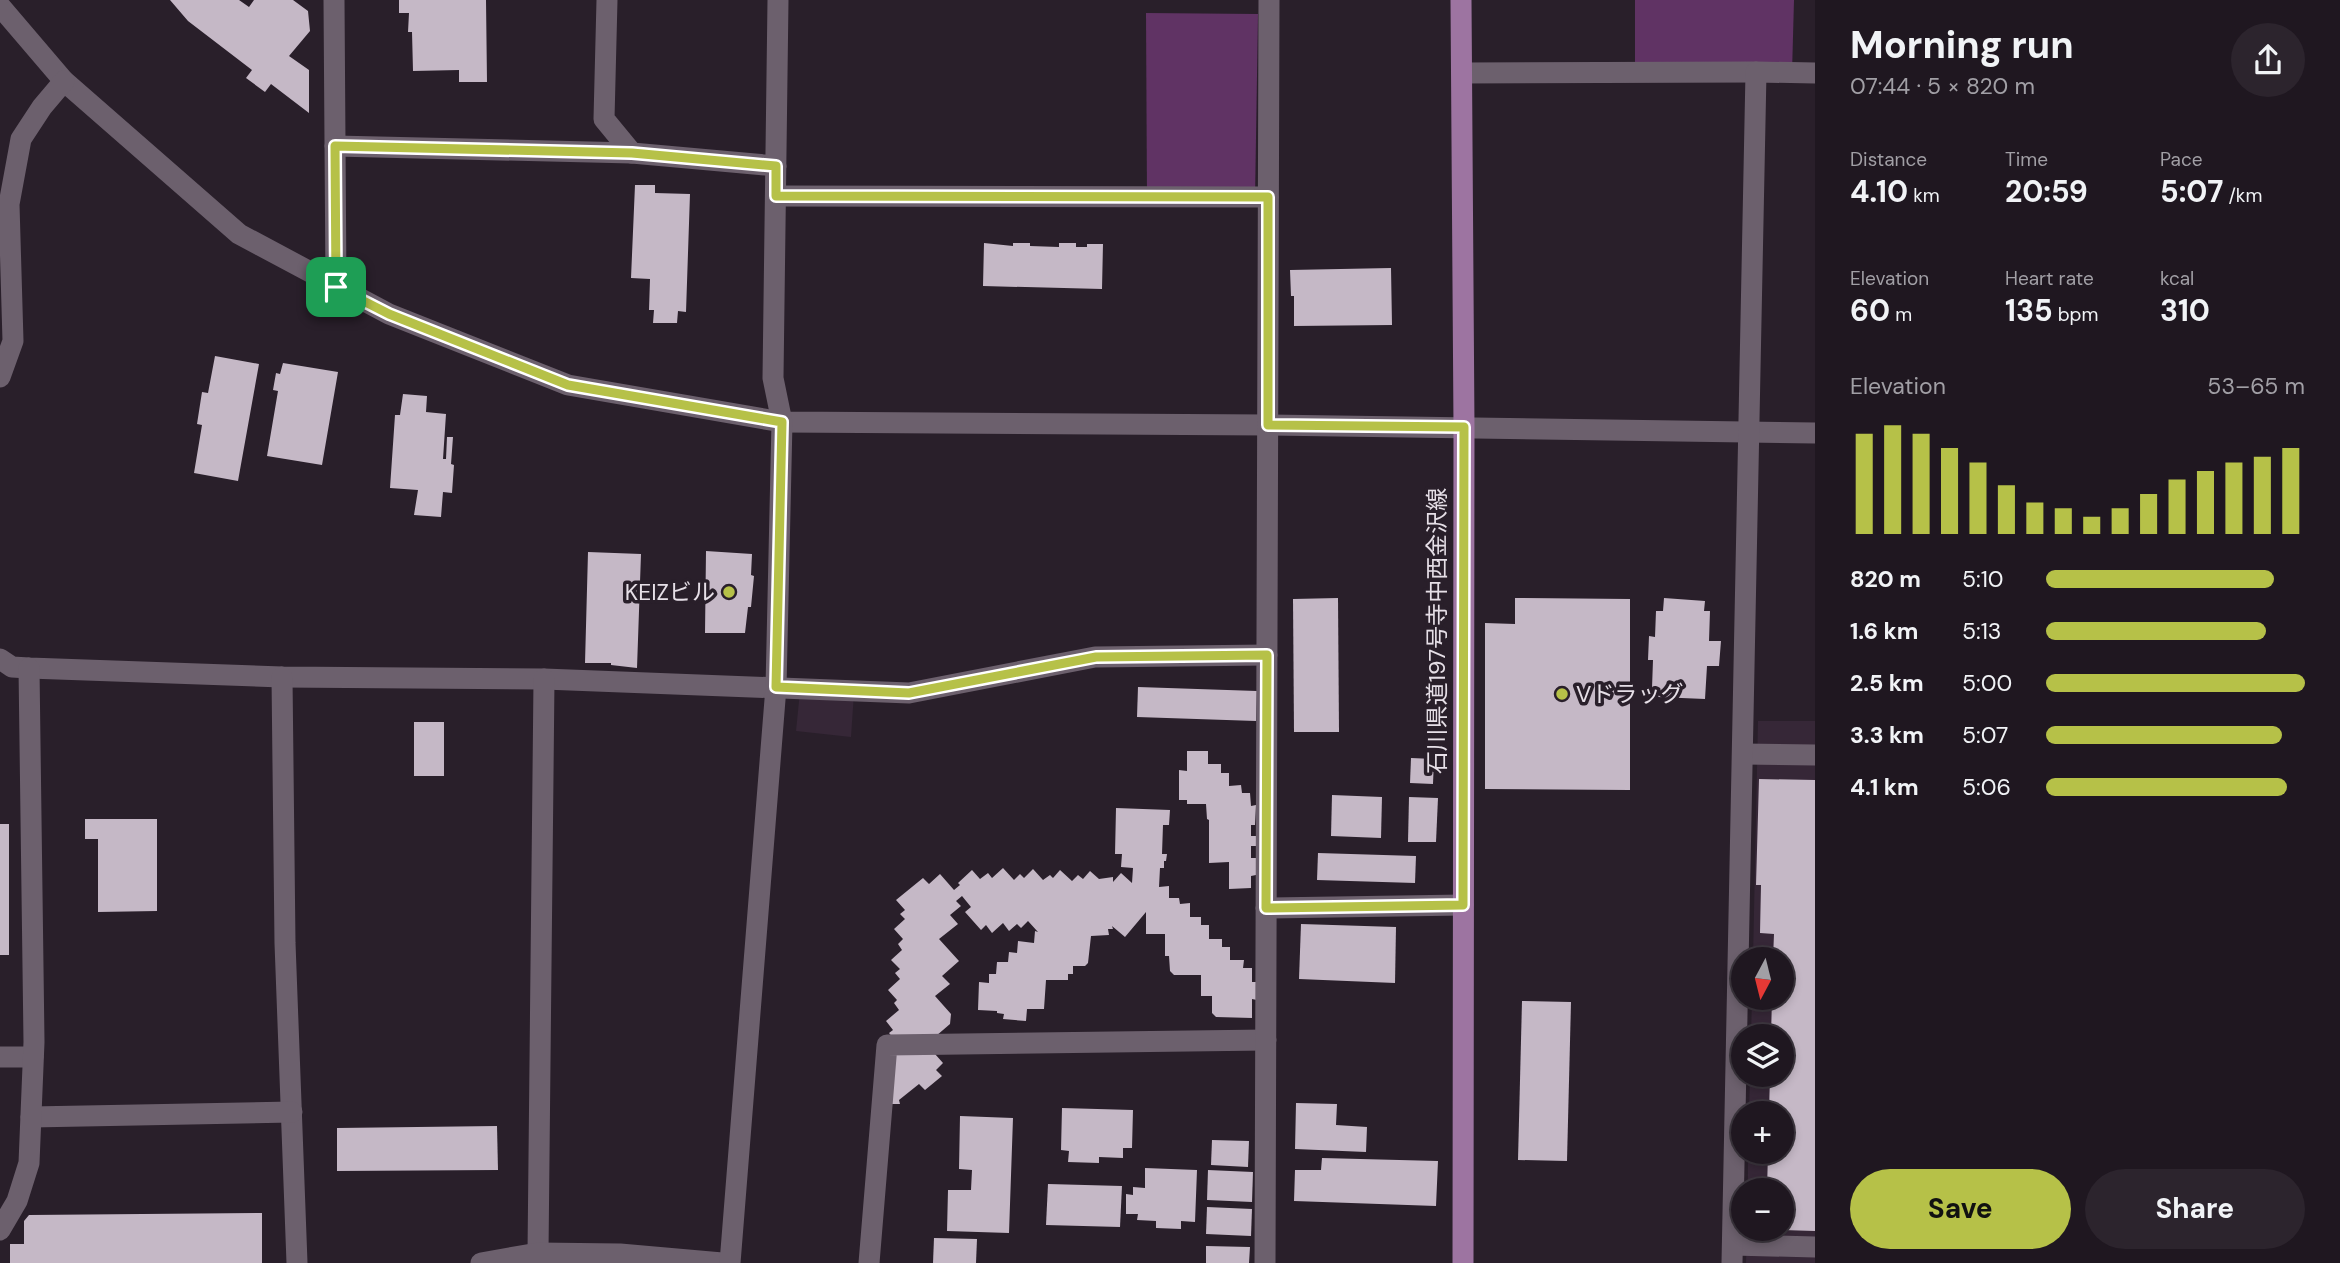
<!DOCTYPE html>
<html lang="en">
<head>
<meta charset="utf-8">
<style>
	:root { --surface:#1f1720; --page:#2c242d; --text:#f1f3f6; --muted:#a19fa5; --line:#3c363e; --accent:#b6c148 }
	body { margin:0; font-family:"DM Sans","Noto Sans JP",sans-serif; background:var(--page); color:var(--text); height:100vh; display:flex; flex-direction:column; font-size:26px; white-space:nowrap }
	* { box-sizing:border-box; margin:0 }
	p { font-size:23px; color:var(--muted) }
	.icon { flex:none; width:38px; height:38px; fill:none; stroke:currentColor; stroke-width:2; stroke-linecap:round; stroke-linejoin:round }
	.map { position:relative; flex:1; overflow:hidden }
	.side { display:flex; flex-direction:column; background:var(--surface); width:525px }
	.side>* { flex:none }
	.needle { width:46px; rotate:187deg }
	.controls { position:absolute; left:1731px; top:947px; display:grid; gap:14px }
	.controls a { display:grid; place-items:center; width:63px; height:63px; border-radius:50%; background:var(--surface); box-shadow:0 4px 10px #0003,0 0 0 2px var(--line); font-size:35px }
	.pin { position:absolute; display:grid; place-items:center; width:60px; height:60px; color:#fff; margin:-30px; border-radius:14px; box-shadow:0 4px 10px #0006 }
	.round { display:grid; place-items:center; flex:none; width:74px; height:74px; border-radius:37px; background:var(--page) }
	.summary { display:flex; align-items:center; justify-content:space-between; height:119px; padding:0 35px }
	h1 { font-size:38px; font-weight:700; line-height:52px }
	.stats { display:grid; grid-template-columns:repeat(3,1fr); gap:10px; height:119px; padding:7px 35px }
	.stats div { display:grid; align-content:center }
	.stats b { font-size:30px; font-weight:700 }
	.stats small { font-size:19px; font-weight:400 }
	.stats p { font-size:19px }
	.chart { height:196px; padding:14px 35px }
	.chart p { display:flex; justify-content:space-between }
	.chart svg { width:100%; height:126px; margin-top:7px; stroke:var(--accent); stroke-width:6 }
	.button { display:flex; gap:14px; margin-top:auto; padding:14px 35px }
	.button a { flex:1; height:80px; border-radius:42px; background:var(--accent); color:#111; font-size:28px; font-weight:700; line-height:80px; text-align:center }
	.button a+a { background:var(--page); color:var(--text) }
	ul { padding:0 35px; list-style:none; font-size:23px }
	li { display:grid; grid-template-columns:112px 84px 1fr; align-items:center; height:52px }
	li i { height:18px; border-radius:9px; background:var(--accent) }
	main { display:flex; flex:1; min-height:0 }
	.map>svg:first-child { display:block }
	.built { fill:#362737 }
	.green { fill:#603364 }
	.building { fill:#c5b8c6 }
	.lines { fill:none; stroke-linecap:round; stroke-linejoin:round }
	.minor { stroke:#6c606d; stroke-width:21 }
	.major { stroke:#9d74a1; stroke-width:21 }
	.route-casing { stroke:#fff; stroke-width:14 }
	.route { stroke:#b6c148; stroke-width:9 }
	.poi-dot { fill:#b6c148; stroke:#291f2a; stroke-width:2.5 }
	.labels { text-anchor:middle; stroke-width:7; stroke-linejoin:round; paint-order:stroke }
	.poi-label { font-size:23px; fill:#e6dfe7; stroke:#291f2a; text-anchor:end }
	.street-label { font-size:23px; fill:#e6dfe7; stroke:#291f2a }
</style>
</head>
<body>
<main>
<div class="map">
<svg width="1815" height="1263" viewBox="0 0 1815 1263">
	<rect width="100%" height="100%" fill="#291f2a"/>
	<!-- built -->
	<g class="built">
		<polygon points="800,691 854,693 851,737 796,731"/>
		<polygon points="1758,721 1815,721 1815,1263 1746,1263 1747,1229 1782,1228 1782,1190 1748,1190 1748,1152 1782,1152 1782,1113 1749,1113 1750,1075 1782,1074 1782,1036 1751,1036 1752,998 1782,998 1782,959 1753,959"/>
	</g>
	<!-- green -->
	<g class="green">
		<polygon points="1635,0 1794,0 1792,73 1635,71"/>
		<polygon points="1146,13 1258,14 1255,199 1147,201"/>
	</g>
	<!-- building -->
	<g class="building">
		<polygon points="170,0 239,0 249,7 254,0 293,0 308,11 310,31 289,56 309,70 309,113 271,84 265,92 246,78 252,70 188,21"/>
		<polygon points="399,0 486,0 487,82 459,82 459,70 413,71 412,32 408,32 409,13 399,13"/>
		<polygon points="635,185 655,185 655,193 690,194 686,312 678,311 677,323 653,323 654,310 649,310 650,279 631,278"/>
		<polygon points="984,243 1013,246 1013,243 1030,243 1030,246 1059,247 1059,243 1076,243 1076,247 1087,247 1087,244 1103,244 1102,289 983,286"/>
		<polygon points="1391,268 1392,325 1294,326 1294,296 1291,296 1290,270"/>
		<polygon points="215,356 259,364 238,481 194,473 202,425 197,424 202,392 208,393"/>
		<polygon points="283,363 338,372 322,465 267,456 278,391 273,390 276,373 280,374"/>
		<polygon points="403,394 427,396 426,412 446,414 443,459 446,459 447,437 453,437 451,464 454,465 452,493 443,492 441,517 414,515 418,490 390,488 395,415 400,415"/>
		<polygon points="706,551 752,554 751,575 754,576 751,607 748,607 745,633 705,633"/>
		<polygon points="588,552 641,554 637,668 611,665 611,663 585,663"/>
		<polygon points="1338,598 1339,732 1294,732 1293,599"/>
		<polygon points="1515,598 1630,599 1630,790 1485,789 1485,623 1515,624"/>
		<polygon points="1664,598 1705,601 1704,611 1710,611 1709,641 1721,641 1719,666 1707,666 1705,699 1658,697 1658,689 1652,688 1653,660 1648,660 1649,636 1655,637 1656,611 1663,611"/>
		<polygon points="1138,687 1257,691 1256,721 1137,717"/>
		<rect x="414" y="722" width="30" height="54"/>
		<polygon points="1187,751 1208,751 1208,764 1221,764 1221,773 1229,773 1229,786 1241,785 1242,793 1250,793 1251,806 1256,805 1255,825 1251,825 1251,836 1256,836 1256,846 1251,846 1251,858 1256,858 1256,875 1251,876 1251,888 1229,889 1229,862 1209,863 1209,820 1207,819 1206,804 1187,804 1187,800 1179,800 1179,770 1187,771"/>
		<polygon points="1411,758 1434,759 1433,784 1410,783"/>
		<polygon points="1759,779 1815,780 1815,1231 1782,1230 1782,1190 1767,1190 1768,1152 1782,1152 1782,1113 1769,1113 1770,1074 1782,1074 1782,1036 1771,1036 1772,998 1782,998 1782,959 1773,959 1774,934 1760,933 1761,885 1756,885"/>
		<polygon points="1332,795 1382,797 1381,838 1331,836"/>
		<polygon points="1409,797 1438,798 1436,842 1408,842"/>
		<polygon points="1116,808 1170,810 1169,825 1163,825 1162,854 1167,854 1166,861 1164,861 1164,868 1160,868 1159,887 1169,886 1169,898 1179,898 1180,904 1190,903 1190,917 1201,917 1201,925 1209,925 1209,939 1222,939 1222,947 1230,947 1230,960 1244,960 1243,968 1252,968 1252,982 1257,982 1257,1000 1252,999 1252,1018 1216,1017 1212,1013 1212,996 1201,996 1201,975 1174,975 1170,971 1169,956 1165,956 1165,934 1146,934 1146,912 1125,937 1112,926 1113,929 1108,929 1109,935 1091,936 1088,963 1085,966 1073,966 1073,974 1068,974 1068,980 1046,980 1044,1009 1027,1009 1026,1021 1003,1019 1004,1014 997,1013 997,1011 978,1010 979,982 989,983 989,974 996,974 997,962 1008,962 1009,952 1017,953 1018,941 1034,943 1035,931 1038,932 1028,921 1021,928 1017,924 1009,931 1003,923 992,933 986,925 981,930 965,912 971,907 962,896 956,901 961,906 950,915 958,924 939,939 959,961 942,976 950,984 935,996 951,1014 950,1024 936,1036 935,1054 943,1063 936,1070 942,1076 925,1090 919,1084 899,1100 900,1104 877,1104 894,1039 889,1033 893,1030 886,1021 899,1010 894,1003 897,1000 888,990 900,979 895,973 900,969 891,960 902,950 898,944 903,939 894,929 905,919 900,914 905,910 896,900 923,878 929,884 940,874 954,890 960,885 958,883 972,870 980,879 988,873 992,878 1003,868 1014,880 1020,874 1024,878 1033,869 1043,880 1050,875 1053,878 1060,870 1072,881 1078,875 1083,879 1090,871 1099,879 1113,877 1113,882 1121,873 1132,883 1133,868 1121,867 1122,854 1115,854"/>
		<polygon points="85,819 157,819 157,911 98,912 98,839 85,839"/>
		<rect x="0" y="824" width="9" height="131"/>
		<polygon points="1318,853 1416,856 1415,883 1317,880"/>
		<polygon points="1301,924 1396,927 1395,983 1299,979"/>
		<polygon points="1522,1001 1571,1002 1567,1161 1518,1160"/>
		<polygon points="1296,1103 1337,1104 1336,1125 1367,1127 1366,1152 1295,1149"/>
		<polygon points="1062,1108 1133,1110 1132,1148 1123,1148 1123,1158 1099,1157 1099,1163 1068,1162 1069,1151 1061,1150"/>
		<polygon points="960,1116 1013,1118 1009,1233 947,1231 948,1190 971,1190 972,1170 959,1169"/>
		<polygon points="497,1126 498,1170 337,1171 337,1128"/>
		<polygon points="1212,1140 1249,1141 1248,1167 1211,1165"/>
		<polygon points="1322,1158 1438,1161 1436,1206 1294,1201 1295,1170 1321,1170"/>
		<polygon points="1145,1168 1197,1170 1195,1222 1181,1221 1181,1229 1156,1228 1156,1221 1137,1220 1138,1214 1126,1214 1126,1194 1133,1195 1133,1187 1145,1188"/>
		<polygon points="1208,1170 1253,1172 1252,1202 1207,1200"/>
		<polygon points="1048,1184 1122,1186 1120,1227 1046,1225"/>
		<polygon points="1207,1207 1252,1209 1251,1236 1206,1234"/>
		<polygon points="262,1213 262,1263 10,1263 10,1244 24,1244 24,1221 29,1215"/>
		<polygon points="934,1238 977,1239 976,1263 933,1263"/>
		<polygon points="1206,1246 1250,1247 1249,1263 1206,1263"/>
	</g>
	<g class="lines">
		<!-- minor -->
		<g class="minor">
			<polyline points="334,0 336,287"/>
			<polyline points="607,0 604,119 632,153 776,166"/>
			<polyline points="0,6 64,81 239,234 389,314 568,385 782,422 1268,425 1815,433"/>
			<polyline points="1462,73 1756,72"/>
			<polyline points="335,146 632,153"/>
			<polyline points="776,196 1268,197"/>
			<polyline points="0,377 13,341 9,204 21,139 42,107 64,81"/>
			<polyline points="0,659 12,667 29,668 282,677 544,679 909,693 1095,657 1267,655"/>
			<polyline points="282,677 285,943 297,1263"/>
			<polyline points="1743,754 1815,755"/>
			<polyline points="1266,908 1463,905"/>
			<polyline points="0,1057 33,1057"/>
			<polyline points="31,1117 292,1112"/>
			<polyline points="0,1230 17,1201 29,1163 34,1042 29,668"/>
			<polyline points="1733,1245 1815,1247"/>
			<polyline points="538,1253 544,679"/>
			<polyline points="481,1263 538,1253 620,1254 722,1263"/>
			<polyline points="730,1263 776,687 782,422 773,378 778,0"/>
			<polyline points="869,1263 887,1045 1266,1040"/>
			<polyline points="1265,1263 1269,0"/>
			<polyline points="1732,1263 1756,72 1815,73"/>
		</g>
		<!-- major -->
		<polyline class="major" points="1461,0 1464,427 1463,1263"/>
	</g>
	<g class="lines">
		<defs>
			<polygon id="route" points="335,146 632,153 776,166 776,196 1268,197 1268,425 1464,427 1463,905 1266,908 1267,655 1096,657 909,693 776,687 782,422 568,385 389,314 336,287"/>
		</defs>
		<!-- route casing -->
		<use href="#route" class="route-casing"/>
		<!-- route -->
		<use href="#route" class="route"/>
	</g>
	<!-- markers -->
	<g class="poi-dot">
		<circle cx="729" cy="592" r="7"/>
		<circle cx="1562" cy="694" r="7"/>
	</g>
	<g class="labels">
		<!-- poi labels -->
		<g class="poi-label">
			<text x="715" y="600">KEIZビル</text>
			<text x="1576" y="702" text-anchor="start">Vドラッグ</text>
		</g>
		<!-- street labels -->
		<g class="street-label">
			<text transform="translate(1437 631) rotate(-90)" y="8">石川県道197号寺中西金沢線</text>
		</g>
	</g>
</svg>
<div class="controls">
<a><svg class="needle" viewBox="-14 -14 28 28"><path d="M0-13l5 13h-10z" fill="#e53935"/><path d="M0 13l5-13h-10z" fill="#a19fa5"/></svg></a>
<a><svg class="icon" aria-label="layers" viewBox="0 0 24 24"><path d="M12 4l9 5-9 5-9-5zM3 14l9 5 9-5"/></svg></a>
<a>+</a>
<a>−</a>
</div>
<div class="pin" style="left:336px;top:287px;background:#1e9e55"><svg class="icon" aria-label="arrive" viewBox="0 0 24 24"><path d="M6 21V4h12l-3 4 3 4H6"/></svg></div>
</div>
<section class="side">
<div class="summary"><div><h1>Morning run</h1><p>07:44 · 5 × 820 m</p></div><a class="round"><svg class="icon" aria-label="share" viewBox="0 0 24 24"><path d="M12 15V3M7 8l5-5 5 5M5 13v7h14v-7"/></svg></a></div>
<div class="stats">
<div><p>Distance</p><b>4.10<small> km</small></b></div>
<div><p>Time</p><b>20:59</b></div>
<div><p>Pace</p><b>5:07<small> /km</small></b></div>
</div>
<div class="stats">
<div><p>Elevation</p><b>60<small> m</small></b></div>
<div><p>Heart rate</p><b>135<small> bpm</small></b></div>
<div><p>kcal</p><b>310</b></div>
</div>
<div class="chart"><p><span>Elevation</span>53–65 m</p>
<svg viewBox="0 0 160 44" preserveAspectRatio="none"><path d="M5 44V9M15 44V6M25 44V9M35 44V14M45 44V19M55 44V27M65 44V33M75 44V35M85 44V38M95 44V35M105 44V30M115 44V25M125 44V22M135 44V19M145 44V17M155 44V14"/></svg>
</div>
<ul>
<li><b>820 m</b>5:10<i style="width:88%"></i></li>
<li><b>1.6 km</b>5:13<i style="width:85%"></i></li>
<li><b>2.5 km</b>5:00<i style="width:100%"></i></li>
<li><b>3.3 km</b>5:07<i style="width:91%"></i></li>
<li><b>4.1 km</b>5:06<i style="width:93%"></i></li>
</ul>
<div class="button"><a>Save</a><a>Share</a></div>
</section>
</main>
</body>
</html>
